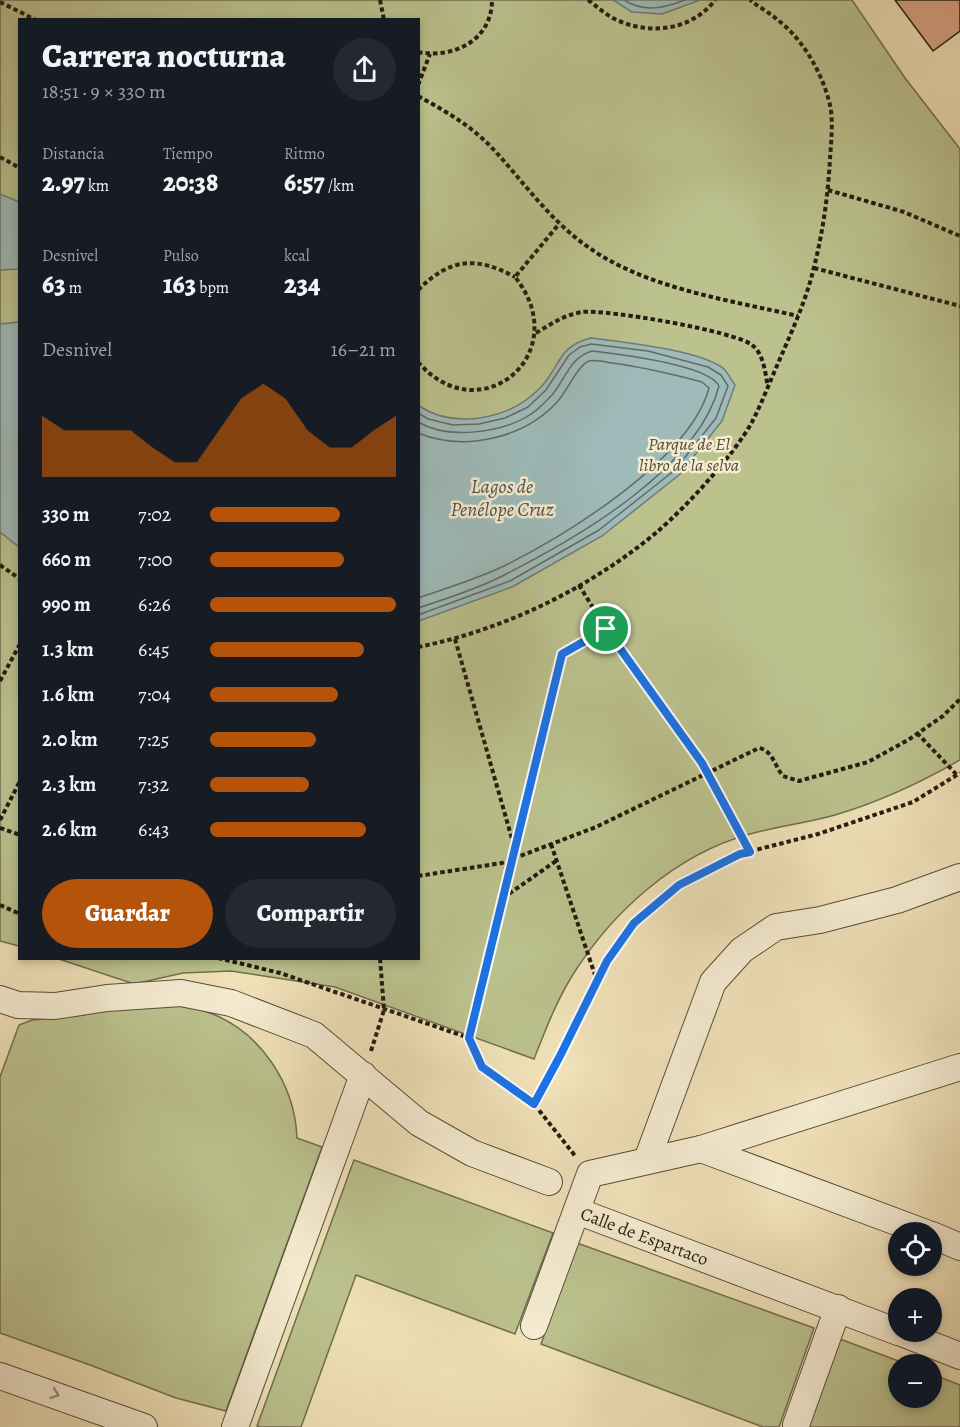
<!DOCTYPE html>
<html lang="es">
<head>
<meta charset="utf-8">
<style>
	:root { --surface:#171b24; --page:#242831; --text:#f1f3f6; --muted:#9ea1a6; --accent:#b45309 }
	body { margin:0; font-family:Alegreya,serif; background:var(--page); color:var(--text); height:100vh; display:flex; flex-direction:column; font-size:22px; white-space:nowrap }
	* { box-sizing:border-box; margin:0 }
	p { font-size:20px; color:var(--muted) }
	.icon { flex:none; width:33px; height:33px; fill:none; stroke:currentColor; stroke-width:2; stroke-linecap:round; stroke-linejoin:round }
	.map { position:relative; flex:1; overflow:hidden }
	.panel { position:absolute; left:18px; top:18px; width:402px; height:942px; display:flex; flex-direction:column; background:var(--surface); border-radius:0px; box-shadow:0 3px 9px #0003 }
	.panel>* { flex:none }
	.buttons { position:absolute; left:888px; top:1222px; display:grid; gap:12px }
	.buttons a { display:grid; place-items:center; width:54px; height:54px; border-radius:50%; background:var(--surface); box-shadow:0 3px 9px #0003; font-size:30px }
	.pin { position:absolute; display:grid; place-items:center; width:51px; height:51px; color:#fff; margin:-26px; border:3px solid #fff; border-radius:50%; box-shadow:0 2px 6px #0007 }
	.round { display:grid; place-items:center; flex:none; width:63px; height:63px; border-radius:32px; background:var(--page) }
	.summary { display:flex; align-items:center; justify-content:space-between; height:102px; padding:0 24px }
	h1 { font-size:33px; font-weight:800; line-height:45px }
	.figures { display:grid; grid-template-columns:repeat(3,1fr); gap:9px; height:102px; padding:6px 24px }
	.figures div { display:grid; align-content:center }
	.figures b { font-size:26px; font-weight:800 }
	.figures small { font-size:16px; font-weight:400 }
	.figures p { font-size:16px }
	.chart { height:168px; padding:12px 24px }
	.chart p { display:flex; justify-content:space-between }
	.chart svg { width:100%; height:108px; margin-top:6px; fill:var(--accent); opacity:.7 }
	.primary-button { display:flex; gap:12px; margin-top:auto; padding:12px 24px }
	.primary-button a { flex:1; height:69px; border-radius:36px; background:var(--accent); color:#fff; font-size:24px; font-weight:800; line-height:69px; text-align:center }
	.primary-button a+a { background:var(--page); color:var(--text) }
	ul { padding:0 24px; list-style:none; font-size:20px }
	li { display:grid; grid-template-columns:96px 72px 1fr; align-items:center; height:45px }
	li i { height:15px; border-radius:8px; background:var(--accent) }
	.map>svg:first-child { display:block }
	.green { fill:#bbc28e; stroke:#706e4f; stroke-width:1.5 }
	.water { fill:#9ebbba; stroke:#6e7b76; stroke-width:1.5 }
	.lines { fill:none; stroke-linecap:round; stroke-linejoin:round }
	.shore { stroke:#626b65; stroke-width:1.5 }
	.building { fill:#d9a484; stroke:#251b10; stroke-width:1.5 }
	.minor-casing { stroke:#584c3a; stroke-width:28 }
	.path { stroke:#251b10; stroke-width:4; stroke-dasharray:4.5 3; stroke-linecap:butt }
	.minor { stroke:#f5ecd2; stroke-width:26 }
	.oneway { stroke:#978e7b }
	.route-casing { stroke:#fff; stroke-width:12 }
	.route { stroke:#1a73e8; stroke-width:8 }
	.labels { text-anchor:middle; stroke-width:5; stroke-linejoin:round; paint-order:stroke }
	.park-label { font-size:18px; font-style:italic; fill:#524d36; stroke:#f5ecd2 }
	.street-label { font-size:18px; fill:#251b10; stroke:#f5ecd2 }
	.water-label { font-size:20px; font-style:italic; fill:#4f534c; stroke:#f5ecd2 }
</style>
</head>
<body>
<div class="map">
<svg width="960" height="1427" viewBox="0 0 960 1427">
	<rect width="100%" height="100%" fill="#f0e1b9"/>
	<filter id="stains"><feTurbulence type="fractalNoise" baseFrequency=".00333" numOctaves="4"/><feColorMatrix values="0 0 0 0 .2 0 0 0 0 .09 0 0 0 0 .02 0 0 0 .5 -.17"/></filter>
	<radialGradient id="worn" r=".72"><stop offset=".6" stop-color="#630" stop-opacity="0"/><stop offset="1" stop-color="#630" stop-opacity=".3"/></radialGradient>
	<!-- green -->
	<g class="green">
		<path d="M0,0H852L905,78L960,149V760C920,783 879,802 835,815C807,823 778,826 750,834C676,854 612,912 572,976C556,1002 545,1031 534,1059L335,987L231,971L183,973L134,984L59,959L418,958V20H20L19,946L0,941Z"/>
		<path d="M161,1002C177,1005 194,1007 210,1013C261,1032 295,1085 297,1138L322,1147L226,1411L176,1398L90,1365L0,1333V1077L19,1025L32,1020L84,1015L130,1005Z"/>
		<polygon points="354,1160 553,1233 515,1334 356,1275 301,1427 261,1427 257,1426"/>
		<polygon points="577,1243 814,1328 779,1427 763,1427 541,1344"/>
		<polygon points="840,1339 909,1365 898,1365 898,1398 932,1398 932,1374 960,1385 960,1427 808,1427"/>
	</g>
	<!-- water -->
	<g class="water">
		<polygon points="613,0 700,0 662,14 632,12"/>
		<polygon points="0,194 19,202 19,269 0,270"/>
		<polygon points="19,322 20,322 19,547 0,532 0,324"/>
		<path d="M591,338C622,342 701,350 724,369C728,373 731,380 735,385L722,421L679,475L602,536L512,587L419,621V406C456,430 511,419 541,387C561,365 558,346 591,338Z"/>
	</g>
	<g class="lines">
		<!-- shore -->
		<g class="shore">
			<path d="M624,0C645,13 664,8 685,0"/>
			<polyline points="418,413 428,419 453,425 479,424 505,418 528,407 546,390 569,355 580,347 591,344 648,351 708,367 721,375 728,386 716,418 675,470 599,530 510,581 418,615"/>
			<path d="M418,422C448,440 503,433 531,414C538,410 546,401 552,395C565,380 570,357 592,351C617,354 707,364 719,386C698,468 579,537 508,573C483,587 446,599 418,608"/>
			<path d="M418,433C465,452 525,438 558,401C567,391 578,365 589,361C595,359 605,362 612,363C643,367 672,374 702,382L709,388C690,459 568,534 504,566C477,579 447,588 418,598"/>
		</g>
	</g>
	<!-- building -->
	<polygon class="building" points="895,0 960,0 960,31 933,51"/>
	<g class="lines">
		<defs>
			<g id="minor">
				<polyline points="0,999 18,1005 55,1006 107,998 181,993 231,1003 314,1035 419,1123 472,1153 549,1182"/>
				<polyline points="701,1149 926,1233"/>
				<polyline points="647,1160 713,982 742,950 776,927 820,920 897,900 960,877"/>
				<path id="s1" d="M577,1211L898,1332"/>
				<polyline points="932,1235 960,1247"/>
				<polyline points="534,1326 590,1174 701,1149 960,1067"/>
				<polyline points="899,1332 960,1356"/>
				<polyline points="0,1376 144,1427"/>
				<polyline points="796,1425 838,1308"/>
				<polyline points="235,1427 363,1075"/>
			</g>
		</defs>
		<!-- minor casing -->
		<use href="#minor" class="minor-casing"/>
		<!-- path -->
		<g class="path">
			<polyline points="380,0 384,20"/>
			<path d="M588,0C596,6 603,12 611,17C645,36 691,32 715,0"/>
			<polyline points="0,2 36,20"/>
			<path d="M418,52C454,59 492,40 492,0"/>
			<polyline points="418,85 430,54"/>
			<path d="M418,96C445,111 472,126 493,149C523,181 548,218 584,244C642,288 729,300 798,316"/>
			<polyline points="0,157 20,168"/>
			<polyline points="828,190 904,212 960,236"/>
			<polyline points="814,268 960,306"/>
			<path d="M418,290C450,258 476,256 515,277"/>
			<path d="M536,333C551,324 564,315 582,312C605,309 735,331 752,345C764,354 765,373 768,387"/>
			<path d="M418,362C480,434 576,353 515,277L559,224"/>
			<polyline points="0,565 20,579"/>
			<polyline points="579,585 606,629 702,763 750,852"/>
			<polyline points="455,639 514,846"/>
			<path d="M418,647C504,630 590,588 657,532C686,507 734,455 752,422C761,405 768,386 776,368C790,335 806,302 814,267C823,232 828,195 830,159C831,141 834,119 829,101C821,71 803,40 779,21C770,13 759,7 750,0"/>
			<polyline points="0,681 20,644"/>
			<polyline points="917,733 957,775"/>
			<polyline points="0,820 20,781"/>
			<polyline points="0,828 20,835"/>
			<polyline points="551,844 597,981"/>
			<path d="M418,876L502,863L596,827L759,748C773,751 774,765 783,776L799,781L868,762L908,740L943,716L960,699"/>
			<polyline points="503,898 556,861"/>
			<polyline points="0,905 20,914"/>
			<polyline points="218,958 280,973 469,1038 482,1067 534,1104 576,1157"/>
			<polyline points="469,1038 562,654 606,629"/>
			<polyline points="371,1051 384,1010 380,958"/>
			<polyline points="534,1104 560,1056 607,961 634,923 679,885 740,854 818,834 913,802 960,773"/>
		</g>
		<!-- minor -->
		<use href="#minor" class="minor"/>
	</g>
	<!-- one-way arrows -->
	<defs><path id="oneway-chevron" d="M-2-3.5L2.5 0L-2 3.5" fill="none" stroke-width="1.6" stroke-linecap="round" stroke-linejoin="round" transform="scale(1.5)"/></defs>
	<use class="oneway" href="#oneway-chevron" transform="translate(55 1394) rotate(20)"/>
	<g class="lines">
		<defs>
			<polygon id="route" points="606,629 702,763 750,852 740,854 679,885 634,923 607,961 560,1056 534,1104 482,1067 469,1038 562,654"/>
		</defs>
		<!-- route casing -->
		<use href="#route" class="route-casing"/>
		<!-- route -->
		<use href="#route" class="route"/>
	</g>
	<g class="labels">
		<!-- park labels -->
		<g class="park-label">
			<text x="689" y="450">Parque de El<tspan x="689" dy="21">libro de la selva</tspan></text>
		</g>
		<!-- street labels -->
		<g class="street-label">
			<text dy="6" stroke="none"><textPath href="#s1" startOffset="72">Calle de Espartaco</textPath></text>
		</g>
		<!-- water labels -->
		<g class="water-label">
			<text x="502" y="493">Lagos de<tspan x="502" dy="23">Penélope Cruz</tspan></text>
		</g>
	</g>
	<rect width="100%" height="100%" filter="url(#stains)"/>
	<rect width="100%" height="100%" fill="url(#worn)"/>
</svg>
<div class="buttons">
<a><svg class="icon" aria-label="locate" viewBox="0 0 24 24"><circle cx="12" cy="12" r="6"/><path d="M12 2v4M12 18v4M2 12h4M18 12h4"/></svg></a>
<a>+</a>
<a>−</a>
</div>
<div class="pin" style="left:606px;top:629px;background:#1e9e55"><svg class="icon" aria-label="arrive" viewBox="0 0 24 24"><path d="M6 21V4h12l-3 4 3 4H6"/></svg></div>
<section class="panel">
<div class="summary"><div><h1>Carrera nocturna</h1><p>18:51 · 9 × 330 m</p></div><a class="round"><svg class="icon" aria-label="share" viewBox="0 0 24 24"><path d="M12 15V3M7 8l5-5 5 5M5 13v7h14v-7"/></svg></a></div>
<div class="figures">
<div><p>Distancia</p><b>2.97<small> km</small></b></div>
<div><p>Tiempo</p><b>20:38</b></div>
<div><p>Ritmo</p><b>6:57<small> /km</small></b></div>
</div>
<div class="figures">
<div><p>Desnivel</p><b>63<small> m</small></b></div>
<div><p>Pulso</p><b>163<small> bpm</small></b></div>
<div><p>kcal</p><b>234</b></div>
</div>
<div class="chart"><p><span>Desnivel</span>16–21 m</p>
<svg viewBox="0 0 160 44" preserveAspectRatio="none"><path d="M0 44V19L10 25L20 25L30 25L40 25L50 32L60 38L70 38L80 25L90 12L100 6L110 12L120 25L130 32L140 32L150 25L160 19V44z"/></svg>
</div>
<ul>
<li><b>330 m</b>7:02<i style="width:70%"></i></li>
<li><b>660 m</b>7:00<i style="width:72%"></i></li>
<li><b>990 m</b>6:26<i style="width:100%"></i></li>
<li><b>1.3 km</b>6:45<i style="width:83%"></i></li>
<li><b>1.6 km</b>7:04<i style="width:69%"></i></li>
<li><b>2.0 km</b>7:25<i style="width:57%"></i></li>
<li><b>2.3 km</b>7:32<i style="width:53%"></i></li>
<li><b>2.6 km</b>6:43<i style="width:84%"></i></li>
</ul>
<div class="primary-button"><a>Guardar</a><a>Compartir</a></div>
</section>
</div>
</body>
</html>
